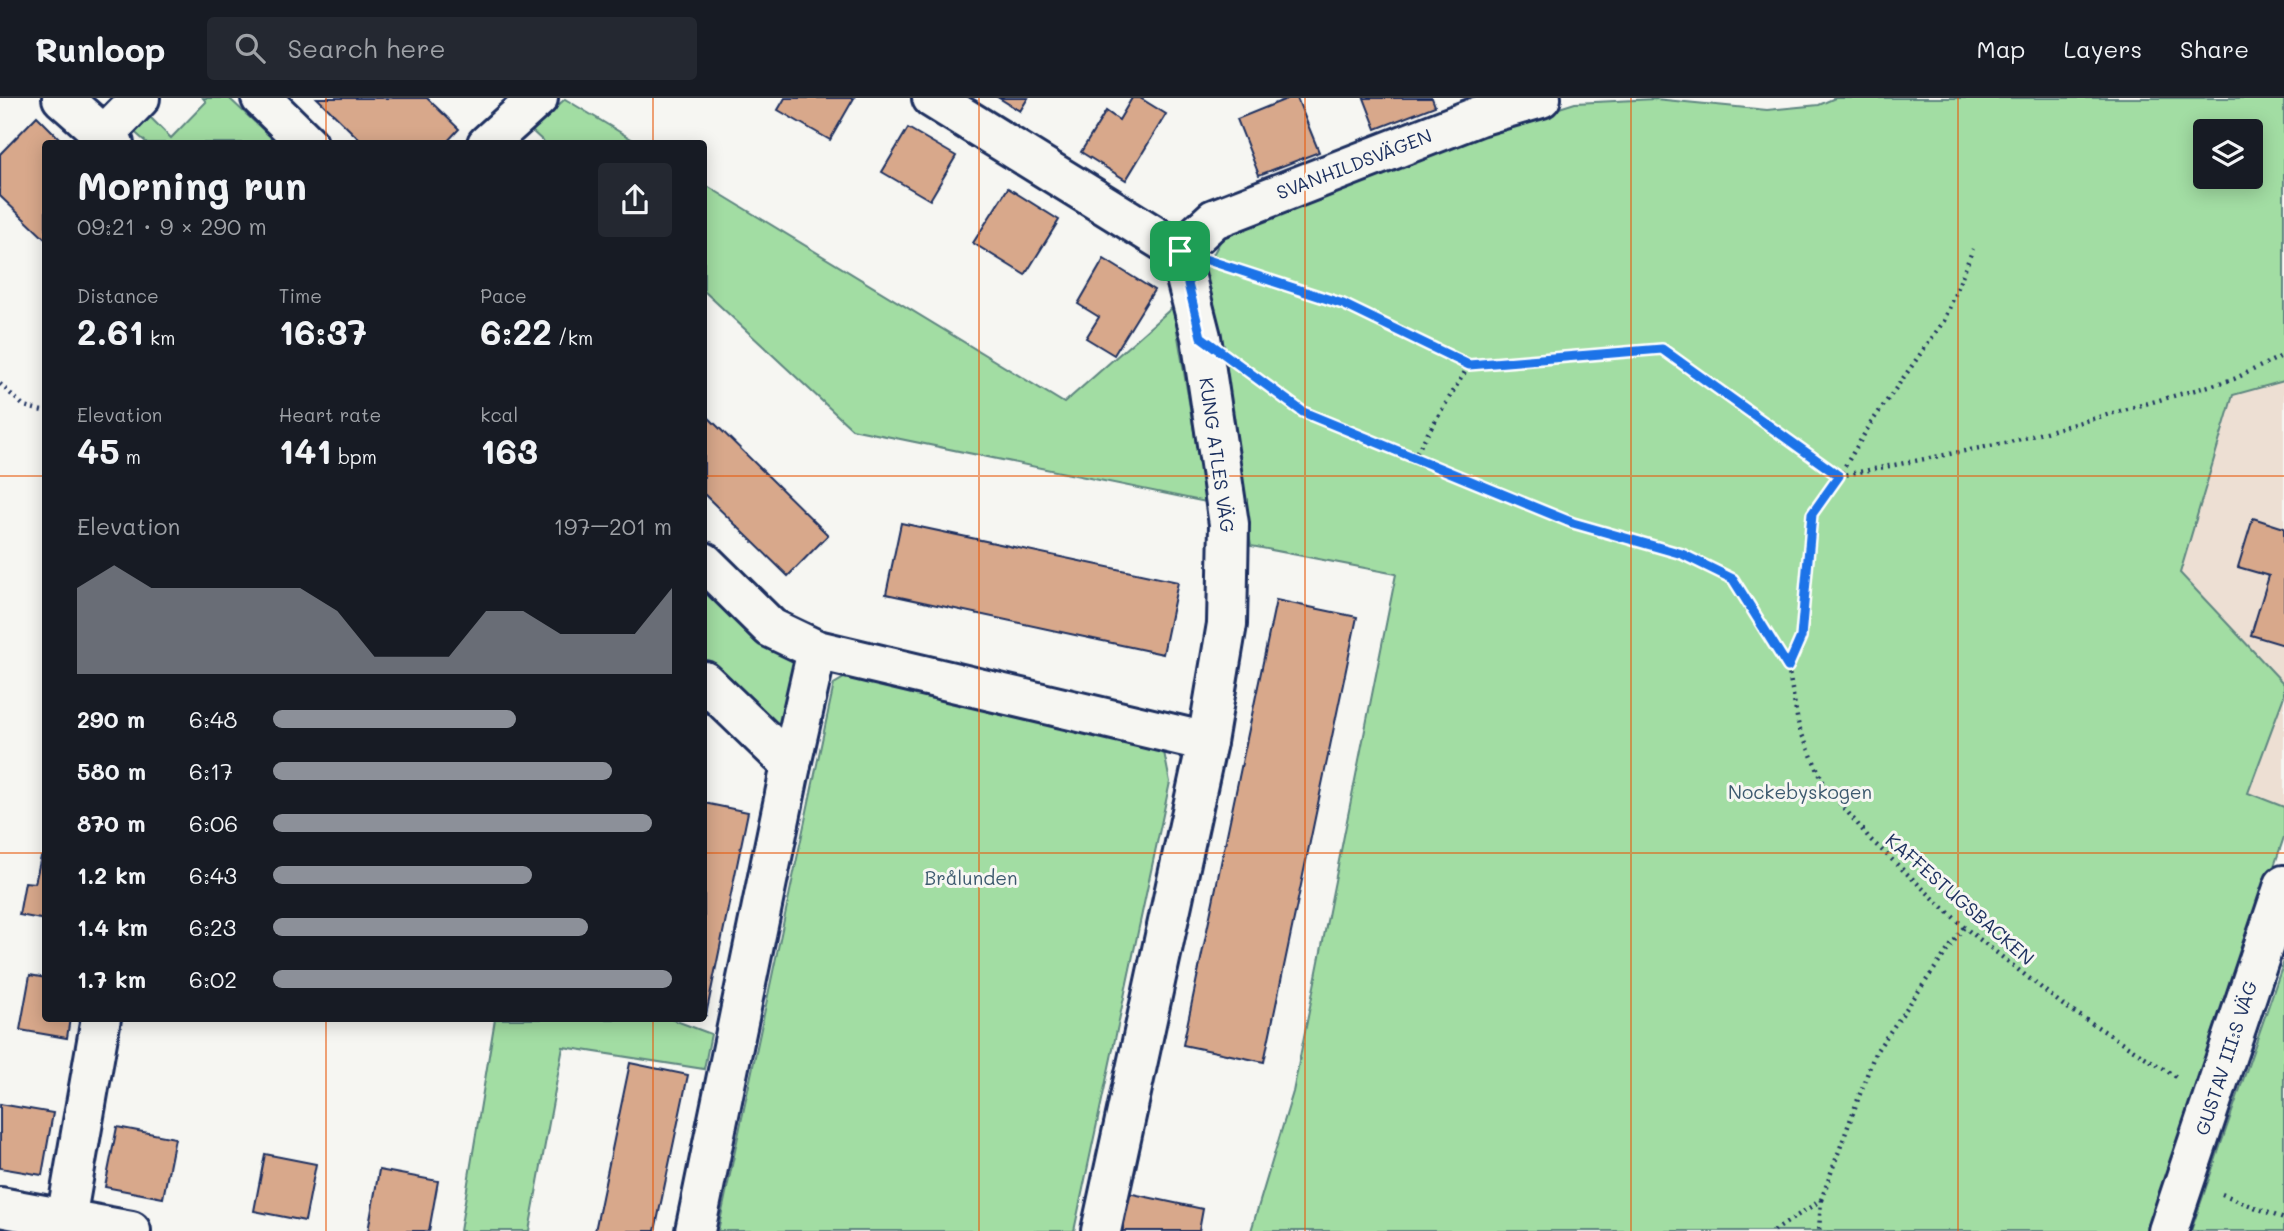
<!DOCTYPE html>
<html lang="en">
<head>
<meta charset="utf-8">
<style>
	:root { --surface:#171b24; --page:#242831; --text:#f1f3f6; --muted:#9ea1a6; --line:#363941; --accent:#8c9099 }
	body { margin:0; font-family:Mali,sans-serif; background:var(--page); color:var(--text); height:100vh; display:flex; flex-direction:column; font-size:26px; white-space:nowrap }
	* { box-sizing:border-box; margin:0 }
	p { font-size:23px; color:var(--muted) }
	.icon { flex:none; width:38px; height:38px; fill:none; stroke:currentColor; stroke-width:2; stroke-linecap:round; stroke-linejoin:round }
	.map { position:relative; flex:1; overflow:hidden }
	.details { position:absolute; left:42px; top:42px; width:665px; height:882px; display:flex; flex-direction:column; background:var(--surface); border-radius:7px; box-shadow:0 4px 18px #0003 }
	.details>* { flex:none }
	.tools { position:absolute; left:2193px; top:21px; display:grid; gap:14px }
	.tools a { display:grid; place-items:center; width:70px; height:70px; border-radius:7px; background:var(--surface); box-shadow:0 4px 18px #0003; font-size:35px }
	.pin { position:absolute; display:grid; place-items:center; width:60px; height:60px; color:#fff; margin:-30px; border-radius:14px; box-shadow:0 4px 10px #0006 }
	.round { display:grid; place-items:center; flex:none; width:74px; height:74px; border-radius:7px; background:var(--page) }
	.head { display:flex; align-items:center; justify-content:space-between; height:119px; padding:0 35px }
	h1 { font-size:38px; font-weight:800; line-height:52px }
	.figures { display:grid; grid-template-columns:repeat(3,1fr); gap:10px; height:119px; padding:7px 35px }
	.figures div { display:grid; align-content:center }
	.figures b { font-size:35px; font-weight:800 }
	.figures small { font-size:19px; font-weight:400 }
	.figures p { font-size:19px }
	.chart { height:196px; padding:14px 35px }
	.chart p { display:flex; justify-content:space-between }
	.chart svg { width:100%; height:126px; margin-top:7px; fill:var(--accent); opacity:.7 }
	ul { padding:0 35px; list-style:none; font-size:23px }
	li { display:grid; grid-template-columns:112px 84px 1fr; align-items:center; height:52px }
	li i { height:18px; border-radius:9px; background:var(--accent) }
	header { display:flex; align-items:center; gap:42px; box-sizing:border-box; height:98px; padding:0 35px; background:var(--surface); border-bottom:2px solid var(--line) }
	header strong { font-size:33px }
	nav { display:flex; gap:38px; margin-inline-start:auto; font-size:24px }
	.search { width:490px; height:63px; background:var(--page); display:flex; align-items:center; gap:18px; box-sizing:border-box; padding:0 24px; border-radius:7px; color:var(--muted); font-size:26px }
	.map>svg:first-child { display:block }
	.built { fill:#eddfd3 }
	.green { fill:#a2dda3; stroke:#5e8680; stroke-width:2; fill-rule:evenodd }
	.building { fill:#d8a88b; stroke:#1b2f5e; stroke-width:2 }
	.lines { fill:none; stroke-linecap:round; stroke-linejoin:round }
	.minor-casing { stroke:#1b2f5e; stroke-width:44 }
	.path { stroke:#1b2f5e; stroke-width:4.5; stroke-dasharray:2 5; stroke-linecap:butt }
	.minor { stroke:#f6f6f2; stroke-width:38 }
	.route-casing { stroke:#fff; stroke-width:14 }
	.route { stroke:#1a73e8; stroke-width:9 }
	.grid { fill:none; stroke:#e8590c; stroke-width:2; stroke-opacity:0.55 }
	.labels { text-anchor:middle; stroke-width:6; stroke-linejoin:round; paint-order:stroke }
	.street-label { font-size:19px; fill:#1b2f5e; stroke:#f6f6f2 }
	.park-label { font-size:19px; fill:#3d5a6f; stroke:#f6f6f2 }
</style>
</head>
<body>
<header>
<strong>Runloop</strong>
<div class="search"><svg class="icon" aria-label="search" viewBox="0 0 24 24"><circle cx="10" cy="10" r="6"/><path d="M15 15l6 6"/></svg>Search here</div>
<nav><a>Map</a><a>Layers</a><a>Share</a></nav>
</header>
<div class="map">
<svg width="2284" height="1133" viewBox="0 0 2284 1133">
	<rect width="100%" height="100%" fill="#f6f6f2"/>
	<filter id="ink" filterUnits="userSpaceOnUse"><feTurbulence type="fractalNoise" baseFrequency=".0143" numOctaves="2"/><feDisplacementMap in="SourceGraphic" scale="14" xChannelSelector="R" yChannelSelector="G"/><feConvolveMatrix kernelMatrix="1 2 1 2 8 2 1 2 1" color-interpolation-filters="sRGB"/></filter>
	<g filter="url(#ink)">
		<!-- built -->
		<g class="built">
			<polygon points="2284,283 2284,586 2180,475 2233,297"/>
			<polygon points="2284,598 2284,709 2248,695"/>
		</g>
		<!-- green -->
		<g class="green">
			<polygon points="203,0 229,0 277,45 147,45 131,31 146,15 171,40 206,4"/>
			<path d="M1835,0H2284V283L2233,297L2180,475L2284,586V598L2248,695L2284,709V739L2150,1133H1251L1293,994L1396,476L1251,448L1204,173L1226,133L1483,34L1575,5L1655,1L1767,12L1819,7ZM2205,33H2250V79H2205Z"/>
			<polygon points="565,1 638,45 545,45 531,32"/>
			<polygon points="704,86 1064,305 1173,209 1206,404 852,331 704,193"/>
			<polygon points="704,464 817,552 791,667 704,585"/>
			<polygon points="854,574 1147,638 1164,654 1170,684 1074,1133 718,1133 834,586"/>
			<polygon points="2284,863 2284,1133 2191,1133"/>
			<polygon points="495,921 671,921 711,936 704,971 563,949 529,1133 460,1133"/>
		</g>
		<!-- building -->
		<g class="building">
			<polygon points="317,0 427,0 459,31 445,46 364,46"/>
			<polygon points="785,0 854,0 830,42 778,12"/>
			<polygon points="999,0 1028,0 1020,13"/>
			<polygon points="1132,0 1140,0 1166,16 1126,82 1081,54 1106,13 1119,22"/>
			<polygon points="1289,0 1297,0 1319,54 1259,77 1237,21"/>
			<polygon points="1364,0 1432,0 1435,8 1376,31"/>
			<polygon points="37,18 65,46 46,46 46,142 0,98 0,56"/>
			<polygon points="908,30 956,58 930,102 882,74"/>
			<polygon points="1008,90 1059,122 1025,177 973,145"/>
			<polygon points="1104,161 1154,192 1114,257 1086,240 1099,219 1078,206"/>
			<polygon points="704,315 828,437 788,478 704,396"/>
			<polygon points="2253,420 2284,430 2284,547 2251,537 2269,478 2238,469"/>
			<polygon points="901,425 1178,484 1163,556 886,496"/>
			<polygon points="1276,502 1357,519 1264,964 1183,947"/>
			<polygon points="704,705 748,714 706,917 704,916"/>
			<polygon points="41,759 46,760 46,822 19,817 25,784 35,785"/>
			<polygon points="30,877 46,880 46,920 70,920 67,940 20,932"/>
			<polygon points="630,965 688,977 655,1133 595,1133"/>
			<polygon points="0,1006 53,1015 42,1077 0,1070"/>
			<polygon points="117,1029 175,1040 163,1100 105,1089"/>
			<polygon points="265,1056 316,1066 305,1123 254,1113"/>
			<polygon points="379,1072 438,1083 429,1133 368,1133"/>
			<polygon points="1128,1095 1203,1111 1199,1133 1120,1133"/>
		</g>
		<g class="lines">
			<defs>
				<g id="minor">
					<polyline points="62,0 114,46"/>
					<polyline points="261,0 308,46"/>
					<polyline points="932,0 1179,153 1201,239 1229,426 1227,526 1207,644"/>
					<polyline points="104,37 140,0"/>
					<polyline points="487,46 538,0"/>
					<polyline points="1179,153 1214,121 1479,18 1541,0"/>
					<polyline points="704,464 771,530 817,552 1207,644 1101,1133"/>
					<polyline points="704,583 791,667"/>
					<polyline points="0,1109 131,1133"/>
					<polyline points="64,1133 101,920"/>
					<polyline points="695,1133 791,667 817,552"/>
					<polyline points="2168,1133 2284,787"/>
				</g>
			</defs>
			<!-- minor casing -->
			<use href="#minor" class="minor-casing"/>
			<!-- path -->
			<g class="path">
				<polyline points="1224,168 1343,206 1469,267"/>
				<polyline points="1246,272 1303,314 1573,425 1682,456 1733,481 1788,569 1799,630 1824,686 1871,742 1964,829 2063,907 2178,980"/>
				<polyline points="0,286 24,308 46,314"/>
				<polyline points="1413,360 1469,267 1662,251 1839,378 1871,325 1944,223 1973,151"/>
				<polyline points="1788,569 1801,539 1813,416 1839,378 2010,344 2234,281 2284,257"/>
				<polyline points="2222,1096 2284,1121"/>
				<polyline points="1821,1102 1875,955 1964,829"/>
				<polyline points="1774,1133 1821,1102 1819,1133"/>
			</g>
			<!-- minor -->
			<use href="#minor" class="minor"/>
		</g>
	</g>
	<g class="lines" filter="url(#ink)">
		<defs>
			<polygon id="route" points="1180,153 1343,206 1469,267 1662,251 1839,378 1812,416 1801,539 1788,569 1733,481 1682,456 1573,425 1303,314 1201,239"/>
		</defs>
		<!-- route casing -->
		<use href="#route" class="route-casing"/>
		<!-- route -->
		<use href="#route" class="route"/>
	</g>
	<!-- grid -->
	<path class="grid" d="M326,0V46M653,0V46M979,0V1133M1305,0V1133M1631,0V1133M1958,0V1133M0,378H46M704,378H2284M0,755H46M704,755H2284M326,920V1133M653,920V1133"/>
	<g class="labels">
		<!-- street labels -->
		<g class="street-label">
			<text transform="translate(1354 66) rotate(-21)" y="7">SVANHILDSVÄGEN</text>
			<text transform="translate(1217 357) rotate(82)" y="7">KUNG ATLES VÄG</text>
			<text transform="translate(1960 801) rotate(41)" y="7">KAFFESTUGSBACKEN</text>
			<text transform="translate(2226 960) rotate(-72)" y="7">GUSTAV III:S VÄG</text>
		</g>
		<!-- park labels -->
		<g class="park-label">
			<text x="1800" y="701">Nockebyskogen</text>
			<text x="971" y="787">Brålunden</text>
		</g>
	</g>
</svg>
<div class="tools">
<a><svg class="icon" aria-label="layers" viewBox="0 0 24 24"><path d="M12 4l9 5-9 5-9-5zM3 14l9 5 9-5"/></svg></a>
</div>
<div class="pin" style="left:1180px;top:153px;background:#1e9e55"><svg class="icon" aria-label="arrive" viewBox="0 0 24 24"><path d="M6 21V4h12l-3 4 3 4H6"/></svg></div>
<section class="details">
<div class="head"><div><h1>Morning run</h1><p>09:21 · 9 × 290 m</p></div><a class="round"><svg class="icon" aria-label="share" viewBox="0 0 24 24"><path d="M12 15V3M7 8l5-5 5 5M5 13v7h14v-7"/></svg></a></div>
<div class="figures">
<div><p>Distance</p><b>2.61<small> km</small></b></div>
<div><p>Time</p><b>16:37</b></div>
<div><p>Pace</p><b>6:22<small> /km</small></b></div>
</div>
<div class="figures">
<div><p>Elevation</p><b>45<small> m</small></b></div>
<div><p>Heart rate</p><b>141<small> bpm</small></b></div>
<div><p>kcal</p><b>163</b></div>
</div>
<div class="chart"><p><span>Elevation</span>197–201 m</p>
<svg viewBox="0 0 160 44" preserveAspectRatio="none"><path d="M0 44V14L10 6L20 14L30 14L40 14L50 14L60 14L70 22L80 38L90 38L100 38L110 22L120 22L130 30L140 30L150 30L160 14V44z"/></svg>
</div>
<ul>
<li><b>290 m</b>6:48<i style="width:61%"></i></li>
<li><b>580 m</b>6:17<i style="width:85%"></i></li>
<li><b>870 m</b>6:06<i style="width:95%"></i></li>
<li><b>1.2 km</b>6:43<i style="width:65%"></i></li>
<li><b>1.4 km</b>6:23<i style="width:79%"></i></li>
<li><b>1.7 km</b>6:02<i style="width:100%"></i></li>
</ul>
</section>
</div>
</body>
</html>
